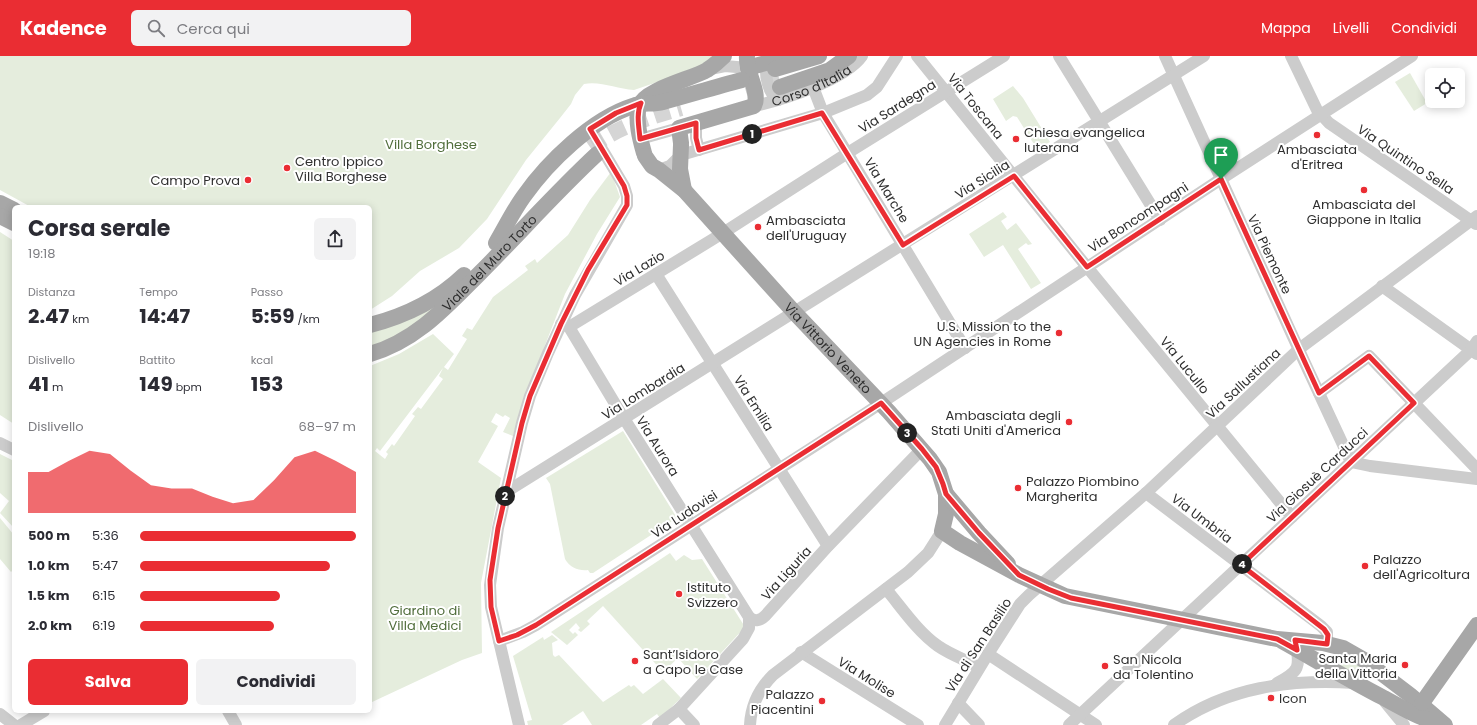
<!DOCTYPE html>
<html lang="it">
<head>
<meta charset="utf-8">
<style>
	:root { --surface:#fff; --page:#f2f2f3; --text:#2b2b33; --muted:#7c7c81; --accent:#ea2d33 }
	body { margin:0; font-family:Poppins,sans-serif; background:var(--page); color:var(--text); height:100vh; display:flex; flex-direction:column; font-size:15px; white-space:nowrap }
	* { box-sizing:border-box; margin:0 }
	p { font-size:13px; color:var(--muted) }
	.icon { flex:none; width:22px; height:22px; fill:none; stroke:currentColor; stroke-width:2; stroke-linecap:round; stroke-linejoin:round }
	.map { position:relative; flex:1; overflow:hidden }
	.panel { position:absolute; left:12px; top:149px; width:360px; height:508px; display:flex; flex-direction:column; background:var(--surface); border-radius:6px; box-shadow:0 2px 10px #0003 }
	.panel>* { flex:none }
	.tools { position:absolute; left:1425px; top:12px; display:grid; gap:8px }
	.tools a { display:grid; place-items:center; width:40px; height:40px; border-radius:6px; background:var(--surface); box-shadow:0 2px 10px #0003; font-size:20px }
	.pin { position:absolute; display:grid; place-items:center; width:34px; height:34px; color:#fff; margin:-41px -17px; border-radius:50% 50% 50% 0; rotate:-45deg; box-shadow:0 0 4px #0007 }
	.pin .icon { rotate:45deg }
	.km { position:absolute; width:20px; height:20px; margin:-10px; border-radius:50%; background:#222; color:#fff; font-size:11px; line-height:20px; text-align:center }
	.round { display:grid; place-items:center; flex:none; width:42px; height:42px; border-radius:6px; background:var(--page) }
	.head { display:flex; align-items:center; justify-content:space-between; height:68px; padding:0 16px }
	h1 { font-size:22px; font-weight:700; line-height:30px }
	.stats { display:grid; grid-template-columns:repeat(3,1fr); gap:6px; height:68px; padding:4px 16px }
	.stats div { display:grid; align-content:center }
	.stats b { font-size:20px; font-weight:700 }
	.stats small { font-size:11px; font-weight:400 }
	.stats p { font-size:11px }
	.chart { height:112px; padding:8px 16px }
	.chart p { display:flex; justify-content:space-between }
	.chart svg { width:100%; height:72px; margin-top:4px; fill:var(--accent); opacity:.7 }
	.button { display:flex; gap:8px; margin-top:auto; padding:8px 16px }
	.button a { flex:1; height:46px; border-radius:6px; background:var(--accent); color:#fff; font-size:16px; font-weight:700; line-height:46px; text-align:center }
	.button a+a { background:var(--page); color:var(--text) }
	ul { padding:0 16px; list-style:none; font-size:13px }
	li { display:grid; grid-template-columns:64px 48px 1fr; align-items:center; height:30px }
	li i { height:10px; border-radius:5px; background:var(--accent) }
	header { display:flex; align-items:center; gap:24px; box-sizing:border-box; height:56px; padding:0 20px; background:var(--accent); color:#fff }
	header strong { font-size:19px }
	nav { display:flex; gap:22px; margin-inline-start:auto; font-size:14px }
	.search { width:280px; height:36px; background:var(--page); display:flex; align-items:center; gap:10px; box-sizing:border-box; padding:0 14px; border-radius:6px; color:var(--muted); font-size:15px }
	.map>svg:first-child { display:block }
	.green { fill:#e5eddd; fill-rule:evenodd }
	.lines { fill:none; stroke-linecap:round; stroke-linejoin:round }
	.major-tunnel { stroke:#d5d5d5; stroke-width:16; stroke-dasharray:16 8; stroke-linecap:butt }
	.minor { stroke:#ccc; stroke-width:12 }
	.major { stroke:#a7a7a7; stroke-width:16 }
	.route-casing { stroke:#fff; stroke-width:8 }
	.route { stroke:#ea2d33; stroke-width:5 }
	.poi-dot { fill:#ea2d33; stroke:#fff; stroke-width:1.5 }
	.labels { text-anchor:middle; stroke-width:4; stroke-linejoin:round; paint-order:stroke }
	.street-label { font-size:13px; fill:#2f2f2f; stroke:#fff }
	.poi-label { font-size:13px; fill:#2f2f2f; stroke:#fff; text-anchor:start }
	.park-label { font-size:13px; fill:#506d3b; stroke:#fff }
</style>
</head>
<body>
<header>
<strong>Kadence</strong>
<div class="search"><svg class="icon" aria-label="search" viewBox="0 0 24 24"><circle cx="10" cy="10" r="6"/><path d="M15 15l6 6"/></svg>Cerca qui</div>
<nav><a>Mappa</a><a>Livelli</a><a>Condividi</a></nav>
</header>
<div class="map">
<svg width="1477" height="669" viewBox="0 0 1477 669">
	<rect width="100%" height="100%" fill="#fff"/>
	<!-- green -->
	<g class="green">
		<path d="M0,0H720L713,7L634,34C617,33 601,25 584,28L575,39L571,48L560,62L526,104L487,163L459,192L420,215L392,240L370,254V151H31L0,134Z"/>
		<polygon points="1410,17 1427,47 1414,55 1395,26"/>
		<polygon points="1013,30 1023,42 1050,86 1037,93 1017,61 1013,60 1006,65 993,43"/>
		<path d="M611,116L620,141L597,178L565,238L522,348L513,380L503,376L510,362L505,359L503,361L496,357L491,366L498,370L478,406L501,422L481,527L482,597L462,604L370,647V310L399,298L433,278L454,298L444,311L448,314L467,283L462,280L467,272L472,274L493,241L528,214L525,210L535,203L537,207L568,179L590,144ZM443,312L439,320L443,323L421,353L418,351L412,358L415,360L394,390L392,388L386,396L388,398L385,403L375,395L377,392L380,395Z"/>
		<polygon points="1003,156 1007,161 1001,165 1007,174 1016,167 1032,188 1028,189 1026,187 1018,193 1041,227 1031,233 1003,189 984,201 969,178"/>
		<polygon points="0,176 14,185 14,368 0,359"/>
		<polygon points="446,244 411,274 370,292 370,274"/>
		<path d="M623,375L677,462L593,517H590L588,514C579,515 570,512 565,503L550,428L546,422Z"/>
		<polygon points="0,398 14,405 14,472 0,457 9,445 0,437"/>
		<polygon points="0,462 14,479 14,513 11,516 0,503"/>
		<polygon points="670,497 676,505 684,499 692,504 702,503 745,571 697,623 678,602 663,616 603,550 587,565 590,568 581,576 578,574 580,572 576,567 569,574 573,578 575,576 578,579 567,589 551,576"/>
		<polygon points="552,579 558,584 552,587 553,599 555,601 559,599 603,646 629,629 631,631 634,629 643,638 663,623 681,642 660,662 657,658 641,669 592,669 583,655 562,669 528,669 527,665 532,664 513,600 543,581 544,584"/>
		<polygon points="1342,601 1355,606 1361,611 1356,622 1338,611"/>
	</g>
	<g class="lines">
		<!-- major-tunnel -->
		<g class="major-tunnel">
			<polyline points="745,32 779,22"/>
			<path d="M590,91C620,70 647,62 681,52"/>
		</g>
		<!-- minor -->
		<g class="minor">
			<polyline points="917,0 1087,211 1292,461"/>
			<polyline points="1059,0 1160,164"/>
			<polyline points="1165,0 1304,305 1351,406"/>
			<polyline points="1291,0 1317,54 1329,67 1476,168"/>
			<path d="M767,7C764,18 768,37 778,44"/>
			<polyline points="710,13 725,10 748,12"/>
			<polyline points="813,31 823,57 965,292"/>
			<path id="s1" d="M754,50C783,44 845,24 862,0"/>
			<polyline points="696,67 696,82 699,94"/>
			<polyline points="640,83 679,72"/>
			<polyline points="659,114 670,110 681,99 823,57 867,39 877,31 897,0"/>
			<polyline points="656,218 828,490"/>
			<polyline points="1382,230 1477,298"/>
			<path d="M561,268L569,271L620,356L749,561C754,566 760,565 765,560L828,490L922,393"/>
			<polyline points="569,271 723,177 854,93 1004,0"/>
			<polyline points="1319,337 1369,300 1477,413"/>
			<polyline points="0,387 14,394"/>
			<polyline points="1351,406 1370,410 1477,423"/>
			<polyline points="506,436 1204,0"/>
			<polyline points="1146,437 1321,570 1327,576 1327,588"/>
			<path d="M886,533C902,552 917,575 938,590C951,599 966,604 979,611"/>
			<polyline points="499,585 523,576 536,569 866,357 1221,123 1412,0"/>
			<polyline points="801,596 918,669"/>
			<polyline points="988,598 1096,669"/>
			<path d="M1277,627C1300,615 1300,611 1296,588"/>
			<polyline points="1385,646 1404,669"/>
			<polyline points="958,647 979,669"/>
			<polyline points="679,653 694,669"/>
			<polyline points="228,655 236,669"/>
			<polyline points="0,658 14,669"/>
			<polyline points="21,669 44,655"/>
			<polyline points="519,669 491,551 490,529 498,472 522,367 530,340 548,297 575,239 627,149 627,140 624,130 590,73"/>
			<polyline points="658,669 679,653 743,583 749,572 749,561"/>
			<path d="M750,669C751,649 759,633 773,619L908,516L928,497L942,475"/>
			<polyline points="945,669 988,598 1020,548 1029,539 1146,437 1299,293 1477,160"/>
			<polyline points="1069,669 1471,294 1477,285"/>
			<path d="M1174,669C1227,631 1290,623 1354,627"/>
		</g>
		<!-- major -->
		<g class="major">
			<polyline points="748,12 787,1"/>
			<polyline points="775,13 819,0"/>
			<polyline points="780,31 830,14 849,0"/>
			<path d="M681,87L679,72L754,50C761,36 745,16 747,0"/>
			<polyline points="681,89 680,113 684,134"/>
			<path d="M644,97C640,83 635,64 639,50C645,33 692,23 707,14C713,10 719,5 724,0"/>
			<path id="s2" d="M645,100L652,110L659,114L684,134L794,256L889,356L930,403L939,416L946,438V458L942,475L960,487L1019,519L1065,540L1277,583L1323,587L1343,592L1364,604L1410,639L1445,669"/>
			<polyline points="0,147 14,154"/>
			<polyline points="0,160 14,167"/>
			<path d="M496,187C505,172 513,155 524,140C548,106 592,63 633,50C642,46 652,49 663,46C689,39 715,31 742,24"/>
			<path d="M370,269C405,260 438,244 464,219"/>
			<path id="s3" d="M370,298C416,285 447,250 479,218C519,178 556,136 597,98"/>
			<polyline points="946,438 979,477 1008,508"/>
			<path d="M1282,585C1316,604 1349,624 1384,642C1402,652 1420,662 1440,668"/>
			<polyline points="1422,647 1477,569"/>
		</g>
	</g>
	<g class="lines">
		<defs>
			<path id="route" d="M641,47C636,58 639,71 640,83L696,67V82L699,94L822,57L903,189L1014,120L1087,211L1221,123L1319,337L1369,300L1414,347L1241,509L1324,573L1328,579L1327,588L1295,584L1297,594L1277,583L1071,542L1048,533L1019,519L979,477L946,438L943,428L936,411L922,393L881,347L536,569L517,579L499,585L491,551L490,524L498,472L522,367L530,340L561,268L588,214L627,149V140L624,130L590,73L616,57Z"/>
		</defs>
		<!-- route casing -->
		<use href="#route" class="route-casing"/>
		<!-- route -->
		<use href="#route" class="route"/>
	</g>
	<!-- markers -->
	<g class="poi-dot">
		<circle cx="1317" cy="79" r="4"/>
		<circle cx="1016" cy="83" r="4"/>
		<circle cx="287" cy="112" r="4"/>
		<circle cx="248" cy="124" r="4"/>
		<circle cx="1364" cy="134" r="4"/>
		<circle cx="758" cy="171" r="4"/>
		<circle cx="1059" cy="277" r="4"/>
		<circle cx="1069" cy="366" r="4"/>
		<circle cx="1018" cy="432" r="4"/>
		<circle cx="1365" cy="510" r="4"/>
		<circle cx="679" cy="538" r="4"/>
		<circle cx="635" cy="605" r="4"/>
		<circle cx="1405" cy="609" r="4"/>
		<circle cx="1105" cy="610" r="4"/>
		<circle cx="1271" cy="642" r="4"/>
		<circle cx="822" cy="645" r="4"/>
	</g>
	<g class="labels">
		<!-- street labels -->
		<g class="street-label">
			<text dy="5" stroke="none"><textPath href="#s1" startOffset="61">Corso d'Italia</textPath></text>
			<text transform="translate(897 50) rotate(-32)" y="5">Via Sardegna</text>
			<text transform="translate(976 50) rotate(51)" y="5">Via Toscana</text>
			<text transform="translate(1406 103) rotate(34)" y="5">Via Quintino Sella</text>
			<text transform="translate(982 123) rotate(-32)" y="5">Via Sicilia</text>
			<text transform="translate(887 134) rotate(59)" y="5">Via Marche</text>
			<text transform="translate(1138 161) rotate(-33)" y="5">Via Boncompagni</text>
			<text transform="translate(1270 198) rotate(65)" y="5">Via Piemonte</text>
			<text dy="5" stroke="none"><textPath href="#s3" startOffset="152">Viale del Muro Torto</textPath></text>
			<text transform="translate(639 212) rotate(-31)" y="5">Via Lazio</text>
			<text dy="5" stroke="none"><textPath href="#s2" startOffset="266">Via Vittorio Veneto</textPath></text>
			<text transform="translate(1185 309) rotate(51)" y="5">Via Lucullo</text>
			<text transform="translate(1243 327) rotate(-43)" y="5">Via Sallustiana</text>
			<text transform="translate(643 335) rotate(-32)" y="5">Via Lombardia</text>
			<text transform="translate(754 347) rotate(58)" y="5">Via Emilia</text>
			<text transform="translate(658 390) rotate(58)" y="5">Via Aurora</text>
			<text transform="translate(1317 419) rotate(-43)" y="5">Via Giosuè Carducci</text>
			<text transform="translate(684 458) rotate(-33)" y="5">Via Ludovisi</text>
			<text transform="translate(1202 462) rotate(37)" y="5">Via Umbria</text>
			<text transform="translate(786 517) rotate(-48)" y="5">Via Liguria</text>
			<text transform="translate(978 589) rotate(-57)" y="5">Via di San Basilio</text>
			<text transform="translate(867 621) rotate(32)" y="5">Via Molise</text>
		</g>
		<!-- poi labels -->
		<g class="poi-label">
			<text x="1024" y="81">Chiesa evangelica<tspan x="1024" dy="15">luterana</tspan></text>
			<text x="1317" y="98" text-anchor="middle">Ambasciata<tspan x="1317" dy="15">d'Eritrea</tspan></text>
			<text x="295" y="110">Centro Ippico<tspan x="295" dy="15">Villa Borghese</tspan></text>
			<text x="240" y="129" text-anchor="end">Campo Prova</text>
			<text x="1364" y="153" text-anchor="middle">Ambasciata del<tspan x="1364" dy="15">Giappone in Italia</tspan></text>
			<text x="766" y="169">Ambasciata<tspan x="766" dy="15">dell'Uruguay</tspan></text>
			<text x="1051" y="275" text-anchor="end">U.S. Mission to the<tspan x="1051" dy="15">UN Agencies in Rome</tspan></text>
			<text x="1061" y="364" text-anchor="end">Ambasciata degli<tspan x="1061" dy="15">Stati Uniti d'America</tspan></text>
			<text x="1026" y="430">Palazzo Piombino<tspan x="1026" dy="15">Margherita</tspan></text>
			<text x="1373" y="508">Palazzo<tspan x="1373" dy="15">dell'Agricoltura</tspan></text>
			<text x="687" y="536">Istituto<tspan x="687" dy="15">Svizzero</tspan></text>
			<text x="643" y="603">Sant’Isidoro<tspan x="643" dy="15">a Capo le Case</tspan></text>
			<text x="1397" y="607" text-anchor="end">Santa Maria<tspan x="1397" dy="15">della Vittoria</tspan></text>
			<text x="1113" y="608">San Nicola<tspan x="1113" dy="15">da Tolentino</tspan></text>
			<text x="814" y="643" text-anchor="end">Palazzo<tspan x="814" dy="15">Piacentini</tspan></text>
			<text x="1279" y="647">Icon</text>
		</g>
		<!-- park labels -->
		<g class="park-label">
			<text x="431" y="93">Villa Borghese</text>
			<text x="425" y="559">Giardino di<tspan x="425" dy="15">Villa Medici</tspan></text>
		</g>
	</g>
</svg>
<div class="tools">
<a><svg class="icon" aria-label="locate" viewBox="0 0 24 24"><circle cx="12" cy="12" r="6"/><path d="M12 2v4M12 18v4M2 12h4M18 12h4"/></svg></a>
</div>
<div class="pin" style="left:1221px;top:123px;background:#1e9e55"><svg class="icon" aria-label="arrive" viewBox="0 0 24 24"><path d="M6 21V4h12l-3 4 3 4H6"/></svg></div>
<b class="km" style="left:752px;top:78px">1</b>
<b class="km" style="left:505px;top:440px">2</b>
<b class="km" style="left:907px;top:377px">3</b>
<b class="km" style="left:1242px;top:508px">4</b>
<section class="panel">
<div class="head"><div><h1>Corsa serale</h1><p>19:18</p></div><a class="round"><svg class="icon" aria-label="share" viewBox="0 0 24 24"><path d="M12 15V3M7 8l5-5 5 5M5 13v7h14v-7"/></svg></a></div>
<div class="stats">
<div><p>Distanza</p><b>2.47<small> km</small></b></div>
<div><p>Tempo</p><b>14:47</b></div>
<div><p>Passo</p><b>5:59<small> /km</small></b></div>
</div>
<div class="stats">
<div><p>Dislivello</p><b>41<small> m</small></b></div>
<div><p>Battito</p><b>149<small> bpm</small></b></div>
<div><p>kcal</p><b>153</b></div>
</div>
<div class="chart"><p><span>Dislivello</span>68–97 m</p>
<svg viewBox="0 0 160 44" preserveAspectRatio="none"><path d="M0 44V19L10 19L20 12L30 6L40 8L50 18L60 27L70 29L80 29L90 34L100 38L110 36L120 24L130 10L140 6L150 12L160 19V44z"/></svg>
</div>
<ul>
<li><b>500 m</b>5:36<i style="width:100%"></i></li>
<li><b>1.0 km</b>5:47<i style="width:88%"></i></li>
<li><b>1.5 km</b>6:15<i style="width:65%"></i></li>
<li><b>2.0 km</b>6:19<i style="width:62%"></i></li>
</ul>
<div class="button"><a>Salva</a><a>Condividi</a></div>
</section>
</div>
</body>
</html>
